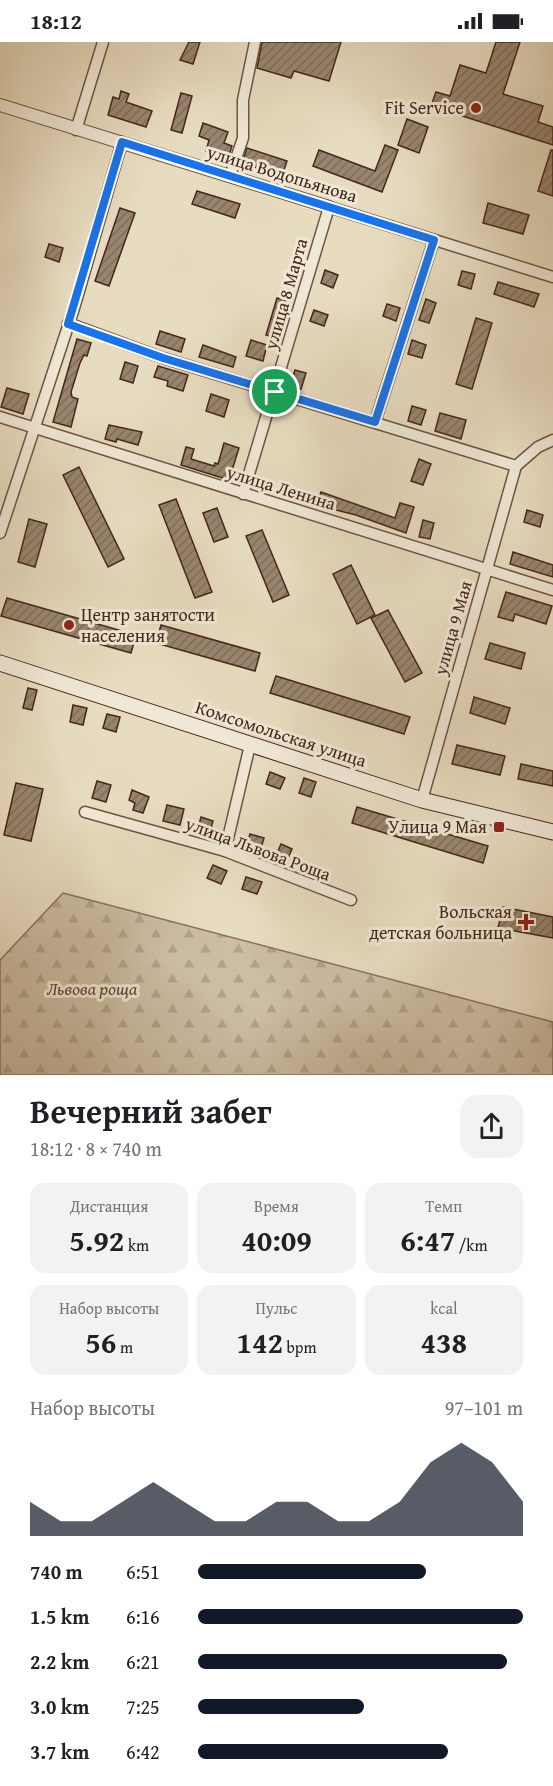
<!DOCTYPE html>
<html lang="ru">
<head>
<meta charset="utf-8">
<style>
	:root { --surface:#fff; --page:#f2f2f2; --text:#202124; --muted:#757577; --accent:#111827 }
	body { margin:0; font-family:"Gentium Book Plus",serif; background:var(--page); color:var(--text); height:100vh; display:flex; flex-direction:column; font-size:22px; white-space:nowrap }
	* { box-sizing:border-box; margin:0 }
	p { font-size:20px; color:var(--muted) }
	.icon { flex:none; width:33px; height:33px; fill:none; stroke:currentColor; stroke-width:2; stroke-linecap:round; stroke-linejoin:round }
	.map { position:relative; height:1033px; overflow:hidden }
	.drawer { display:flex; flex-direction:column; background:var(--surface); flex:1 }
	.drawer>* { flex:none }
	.pin { position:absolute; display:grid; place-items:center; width:51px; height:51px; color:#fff; margin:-26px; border:3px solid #fff; border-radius:50%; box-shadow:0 2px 6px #0007 }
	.round { display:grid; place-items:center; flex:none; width:63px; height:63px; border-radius:18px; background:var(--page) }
	.overview { display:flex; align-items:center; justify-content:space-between; height:102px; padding:0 30px }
	h1 { font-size:33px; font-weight:800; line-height:45px }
	.stats { display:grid; grid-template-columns:repeat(3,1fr); gap:9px; height:102px; padding:6px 30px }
	.stats div { display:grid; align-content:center; border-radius:15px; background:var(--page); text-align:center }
	.stats b { font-size:30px; font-weight:800 }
	.stats small { font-size:16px; font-weight:400 }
	.stats p { font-size:16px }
	.chart { height:168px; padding:12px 30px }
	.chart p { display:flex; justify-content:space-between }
	.chart svg { width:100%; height:108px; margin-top:6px; fill:var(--accent); opacity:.7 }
	ul { padding:0 30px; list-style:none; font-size:20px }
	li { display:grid; grid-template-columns:96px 72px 1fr; align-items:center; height:45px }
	li i { height:15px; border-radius:8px; background:var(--accent) }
	.status { display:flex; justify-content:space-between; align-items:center; height:42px; padding:0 30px; background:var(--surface); direction:ltr }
	.status svg { height:16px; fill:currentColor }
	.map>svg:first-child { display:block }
	.forest { fill:url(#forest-firs); stroke:#88725e; stroke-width:1.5 }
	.building { fill:url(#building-hatch); stroke:#442718; stroke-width:1.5 }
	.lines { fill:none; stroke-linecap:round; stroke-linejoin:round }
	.minor-casing { stroke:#6d5442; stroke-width:13 }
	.tertiary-casing { stroke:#6d5442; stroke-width:14 }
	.secondary-casing { stroke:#442718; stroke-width:17 }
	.minor { stroke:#f0e8d6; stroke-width:10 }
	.tertiary { stroke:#f0e8d6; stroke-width:12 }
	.secondary { stroke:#f0e8d6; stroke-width:15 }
	.route-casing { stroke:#fff; stroke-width:12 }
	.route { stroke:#1a73e8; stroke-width:8 }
	.poi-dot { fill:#8f2418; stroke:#f0e8d6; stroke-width:2 }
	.labels { text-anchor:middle; stroke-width:6; stroke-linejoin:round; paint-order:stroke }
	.poi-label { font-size:18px; fill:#442718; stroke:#f0e8d6; text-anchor:end }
	.street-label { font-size:18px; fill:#442718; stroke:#f0e8d6 }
	.park-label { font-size:18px; font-style:italic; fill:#5f4534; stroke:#f0e8d6 }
</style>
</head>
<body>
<div class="status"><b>18:12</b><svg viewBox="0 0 49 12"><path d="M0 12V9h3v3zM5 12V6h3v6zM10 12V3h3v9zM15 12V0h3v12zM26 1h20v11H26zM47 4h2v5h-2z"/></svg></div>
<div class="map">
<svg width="553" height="1033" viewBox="0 0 553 1033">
	<defs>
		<pattern id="forest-firs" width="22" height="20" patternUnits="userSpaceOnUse" patternTransform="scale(1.5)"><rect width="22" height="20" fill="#ccbda3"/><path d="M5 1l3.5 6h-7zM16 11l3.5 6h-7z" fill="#b0a28c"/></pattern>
		<pattern id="building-hatch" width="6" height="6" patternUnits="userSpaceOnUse" patternTransform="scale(1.5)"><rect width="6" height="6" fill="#99856f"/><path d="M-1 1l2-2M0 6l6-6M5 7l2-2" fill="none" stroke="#7e6d5a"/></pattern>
	</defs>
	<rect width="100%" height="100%" fill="#e8dcc0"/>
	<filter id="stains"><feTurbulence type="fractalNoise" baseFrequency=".00333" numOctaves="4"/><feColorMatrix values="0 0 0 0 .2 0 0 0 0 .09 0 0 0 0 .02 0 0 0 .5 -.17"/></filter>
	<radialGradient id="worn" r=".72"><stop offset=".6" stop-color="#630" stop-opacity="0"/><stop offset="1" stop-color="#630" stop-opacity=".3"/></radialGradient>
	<!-- forest -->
	<polygon class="forest" points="63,851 553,980 553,1033 0,1033 0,918"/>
	<!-- building -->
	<g class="building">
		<polygon points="189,0 200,0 193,22 180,18"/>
		<polygon points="262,0 341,0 329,39 294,29 291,36 257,26"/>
		<polygon points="496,0 520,0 503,52 543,64 538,80 553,85 553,103 431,64 436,50 450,54 460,23 486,31"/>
		<polygon points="121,49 129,52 126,60 152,69 146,85 108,73 113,55 119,57"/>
		<polygon points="181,51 192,54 182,91 171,88"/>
		<polygon points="407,77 428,85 419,111 398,103"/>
		<polygon points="203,81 228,90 224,101 232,104 228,116 206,109 209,98 199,94"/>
		<polygon points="385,103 398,108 382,150 313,124 319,108 375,129"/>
		<polygon points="247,106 287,119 282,134 242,121"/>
		<polygon points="551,108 553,108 553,154 538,149"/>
		<polygon points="197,149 240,162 235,176 192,162"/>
		<polygon points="488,161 529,173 523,192 483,181"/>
		<polygon points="120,166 135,171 109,244 95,239"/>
		<polygon points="49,202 63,206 59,220 45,215"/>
		<polygon points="325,228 338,233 333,246 321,241"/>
		<polygon points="462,229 475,232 471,247 458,243"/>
		<polygon points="498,240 539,252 534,265 494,252"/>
		<polygon points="277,256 288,259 276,296 266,293"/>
		<polygon points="426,257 436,261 429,281 419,278"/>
		<polygon points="387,262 400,266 396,279 383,274"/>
		<polygon points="314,268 328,273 324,284 310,279"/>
		<polygon points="476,276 492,281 472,347 456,342"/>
		<polygon points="160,289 185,297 181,310 156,302"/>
		<polygon points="77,297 91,301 87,314 84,313 80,321 71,350 72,355 78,357 71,385 53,380"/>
		<polygon points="251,298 267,303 263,319 246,314"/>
		<polygon points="412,298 426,303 422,316 408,312"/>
		<polygon points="203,303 236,315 233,325 199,315"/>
		<polygon points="125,320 138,324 133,341 120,337"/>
		<polygon points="158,324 188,333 183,349 167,344 168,339 154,335"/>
		<polygon points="295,328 306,331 301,347 290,344"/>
		<polygon points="7,346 29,352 23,372 1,365"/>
		<polygon points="211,352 229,358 224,375 206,369"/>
		<polygon points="412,364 426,368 421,383 408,379"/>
		<polygon points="440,371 466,378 461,397 435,389"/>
		<polygon points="109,383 142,390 138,403 117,397 116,400 105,397"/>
		<polygon points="224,401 239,406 229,438 181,423 186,405 194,407 191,417 214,424 215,421 218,422"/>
		<polygon points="419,417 431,422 423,443 411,439"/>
		<polygon points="79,425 124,517 108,525 63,433"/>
		<polygon points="321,450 395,476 400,461 414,465 406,491 356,473 316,463"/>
		<polygon points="176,457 212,550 195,556 159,463"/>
		<polygon points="217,466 228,495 214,500 203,471"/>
		<polygon points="527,468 543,473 540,485 524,480"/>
		<polygon points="29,477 47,482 35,525 18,520"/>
		<polygon points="423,478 434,481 430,497 419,495"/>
		<polygon points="262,488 289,553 273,560 246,494"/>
		<polygon points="513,510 553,523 553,535 510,522"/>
		<polygon points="351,523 375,573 357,582 333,532"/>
		<polygon points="506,550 552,564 546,582 515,572 513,579 498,575"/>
		<polygon points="7,556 136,593 131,611 1,574"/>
		<polygon points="388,568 422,631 405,640 371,576"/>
		<polygon points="161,583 260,611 255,629 156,601"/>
		<polygon points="490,601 525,611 521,627 485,617"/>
		<polygon points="276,634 410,675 404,692 270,651"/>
		<polygon points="28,646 37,648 32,668 23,666"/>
		<polygon points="474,655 510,666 505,682 470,671"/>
		<polygon points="73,663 87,666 83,683 70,680"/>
		<polygon points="107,672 120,675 116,690 103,686"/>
		<polygon points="457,703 505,714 500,733 452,722"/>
		<polygon points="521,722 553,729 553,744 518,737"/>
		<polygon points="270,730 285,736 280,747 266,742"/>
		<polygon points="304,736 316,740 311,755 299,751"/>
		<polygon points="97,739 111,743 106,760 92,756"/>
		<polygon points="16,741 43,747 31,799 4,793"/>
		<polygon points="132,748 149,755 143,771 133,768 135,761 129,758"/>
		<polygon points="167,763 184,767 180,783 163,779"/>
		<polygon points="357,765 488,804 483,821 352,781"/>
		<polygon points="201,775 213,779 209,794 197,790"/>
		<polygon points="250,792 264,796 259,813 245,809"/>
		<polygon points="281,802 292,807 286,821 275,816"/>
		<polygon points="213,823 227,829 221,842 207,836"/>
		<polygon points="246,835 262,840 257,852 242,847"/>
		<polygon points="503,865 553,875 553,896 498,886"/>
	</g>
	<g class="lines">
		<defs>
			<g id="minor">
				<polyline points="76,88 103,0"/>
				<polyline points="230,134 243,96 243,58 255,0"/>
				<polyline points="68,281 163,316 516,424"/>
				<polyline points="0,375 553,548"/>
				<polyline points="375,380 434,198"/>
				<polyline points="516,424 538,405 553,398"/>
				<polyline points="243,452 329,165 553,235"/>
				<polyline points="0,491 75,263 122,100"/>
				<polyline points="422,758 516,424"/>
				<polyline points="85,770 225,809 351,858"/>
				<polyline points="225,809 250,703"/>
			</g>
			<polyline id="tertiary" points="0,63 329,165"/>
			<polyline id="secondary" points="0,621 422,758 553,790"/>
		</defs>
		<!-- minor casing -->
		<use href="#minor" class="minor-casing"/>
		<!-- tertiary casing -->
		<use href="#tertiary" class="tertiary-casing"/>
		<!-- secondary casing -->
		<use href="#secondary" class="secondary-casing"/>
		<!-- minor -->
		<use href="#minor" class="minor"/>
		<!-- tertiary -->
		<use href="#tertiary" class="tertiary"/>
		<!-- secondary -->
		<use href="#secondary" class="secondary"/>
	</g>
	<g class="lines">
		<defs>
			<polygon id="route" points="122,100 434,198 375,380 163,316 68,282"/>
		</defs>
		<!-- route casing -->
		<use href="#route" class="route-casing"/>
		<!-- route -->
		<use href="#route" class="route"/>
	</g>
	<!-- markers -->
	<g class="poi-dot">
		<circle cx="476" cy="66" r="6"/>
		<circle cx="69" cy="583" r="6"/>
		<rect x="493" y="779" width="12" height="12" rx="3"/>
		<path d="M523 871h6v6h6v6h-6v6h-6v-6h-6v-6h6z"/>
	</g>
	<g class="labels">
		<!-- poi labels -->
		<g class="poi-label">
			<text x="464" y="72">Fit Service</text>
			<text x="81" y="579" text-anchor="start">Центр занятости<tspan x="81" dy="21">населения</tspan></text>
			<text x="487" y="791">Улица 9 Мая</text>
			<text x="512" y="876">Вольская<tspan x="512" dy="21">детская больница</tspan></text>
		</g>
		<!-- street labels -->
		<g class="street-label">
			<text transform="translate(282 132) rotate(17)" y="6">улица Водопьянова</text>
			<text transform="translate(286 252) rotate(-74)" y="6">улица 8 Марта</text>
			<text transform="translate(281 446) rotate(17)" y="6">улица Ленина</text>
			<text transform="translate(453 586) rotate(-74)" y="6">улица 9 Мая</text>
			<text transform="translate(281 692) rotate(18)" y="6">Комсомольская улица</text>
			<text transform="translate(258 807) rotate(20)" y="6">улица Львова Роща</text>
		</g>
		<!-- park labels -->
		<g class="park-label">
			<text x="92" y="953">Львова роща</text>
		</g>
	</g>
	<rect width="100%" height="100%" filter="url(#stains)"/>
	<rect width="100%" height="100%" fill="url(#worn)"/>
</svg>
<div class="pin" style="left:275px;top:350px;background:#1e9e55"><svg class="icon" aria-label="arrive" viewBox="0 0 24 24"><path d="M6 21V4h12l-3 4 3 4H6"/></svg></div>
</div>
<section class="drawer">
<div class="overview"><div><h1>Вечерний забег</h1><p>18:12 · 8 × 740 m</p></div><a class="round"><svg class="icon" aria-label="share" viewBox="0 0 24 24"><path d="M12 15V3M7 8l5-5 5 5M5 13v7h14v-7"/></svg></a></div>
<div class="stats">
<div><p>Дистанция</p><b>5.92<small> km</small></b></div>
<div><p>Время</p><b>40:09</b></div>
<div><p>Темп</p><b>6:47<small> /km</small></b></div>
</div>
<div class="stats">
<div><p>Набор высоты</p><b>56<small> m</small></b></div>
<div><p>Пульс</p><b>142<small> bpm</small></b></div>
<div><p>kcal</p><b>438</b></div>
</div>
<div class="chart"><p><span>Набор высоты</span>97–101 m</p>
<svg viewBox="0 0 160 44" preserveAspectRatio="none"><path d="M0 44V30L10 38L20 38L30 30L40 22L50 30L60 38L70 38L80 30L90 30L100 38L110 38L120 30L130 14L140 6L150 14L160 30V44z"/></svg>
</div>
<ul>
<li><b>740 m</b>6:51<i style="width:70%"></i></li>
<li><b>1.5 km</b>6:16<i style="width:100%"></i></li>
<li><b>2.2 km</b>6:21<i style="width:95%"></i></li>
<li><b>3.0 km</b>7:25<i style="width:51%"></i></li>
<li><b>3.7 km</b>6:42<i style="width:77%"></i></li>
</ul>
</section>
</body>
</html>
